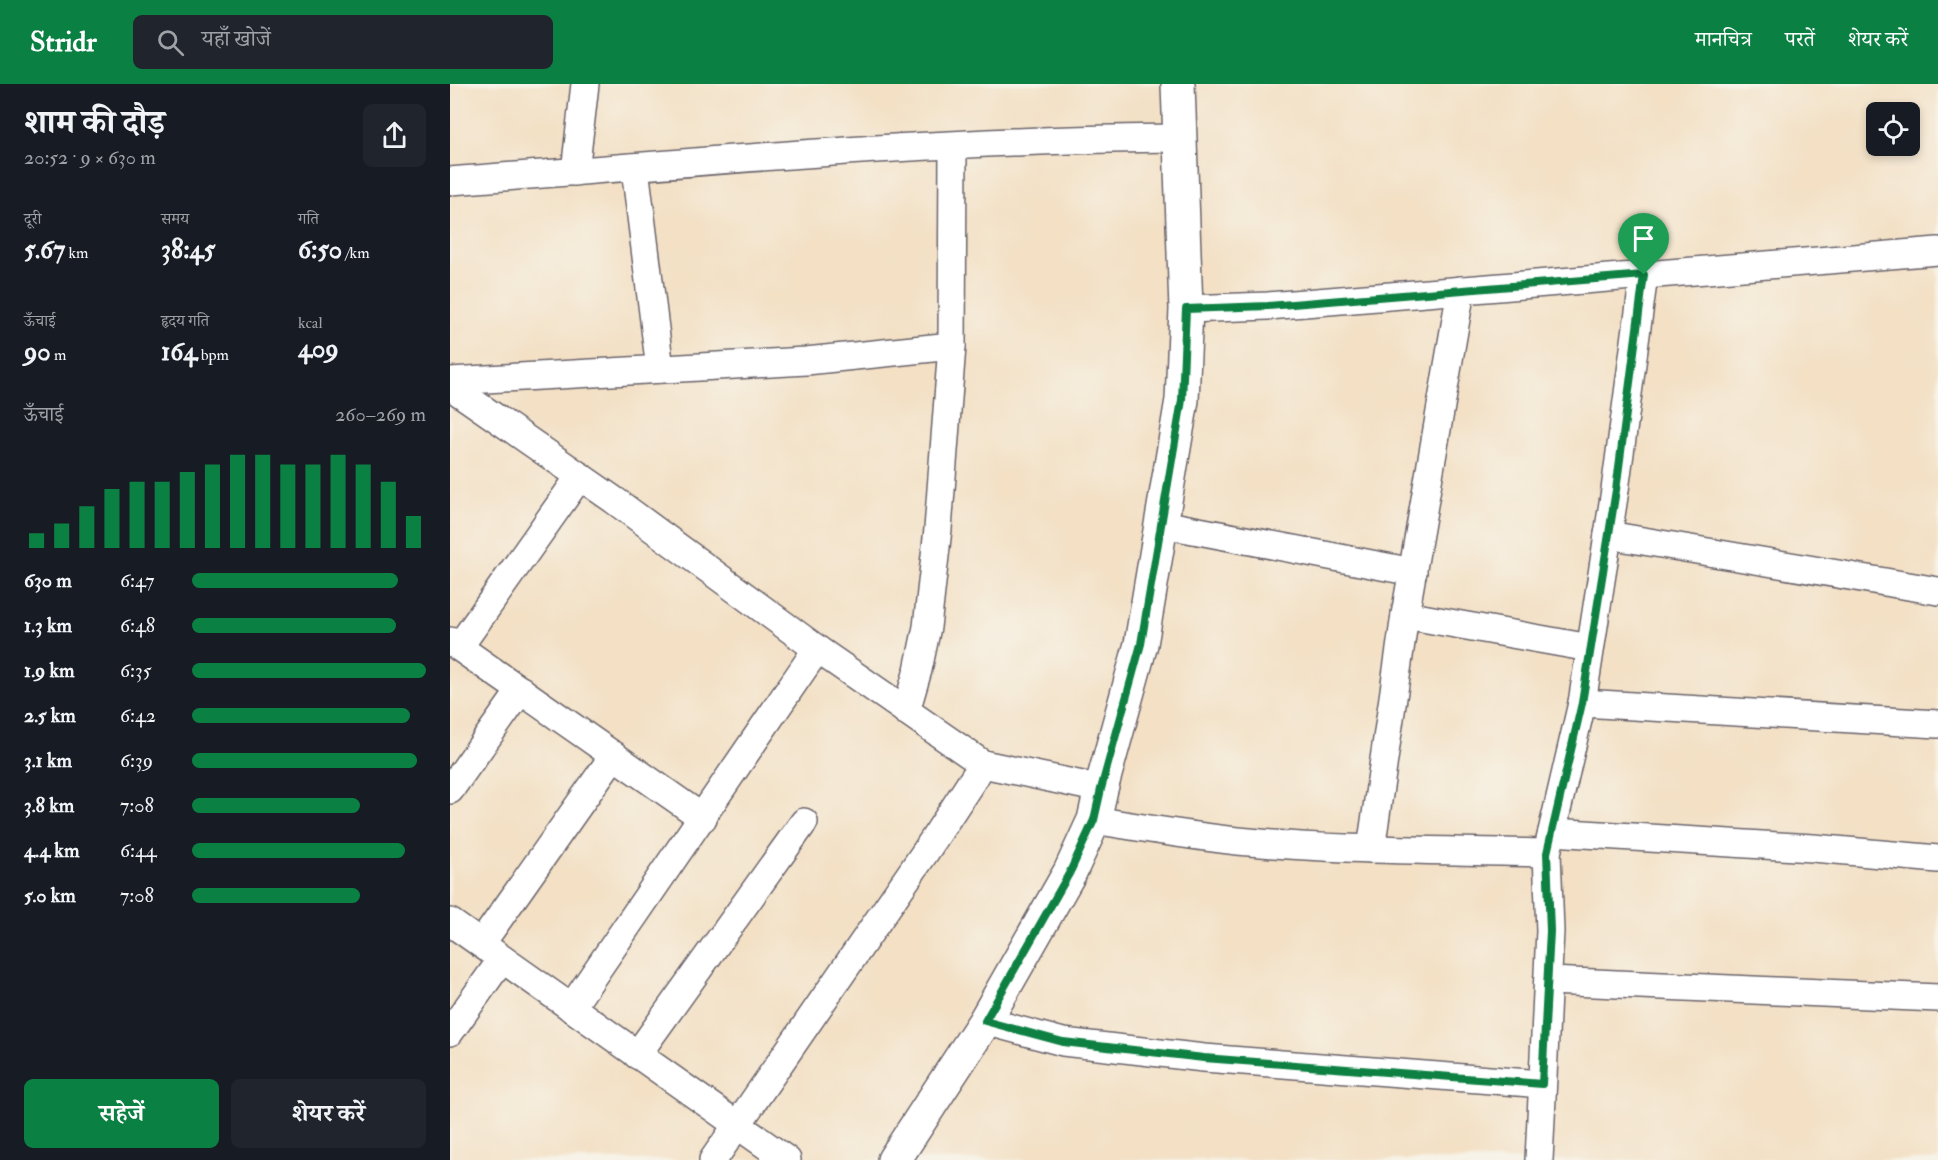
<!DOCTYPE html>
<html lang="hi">
<head>
<meta charset="utf-8">
<style>
	:root { --surface:#171b24; --page:#20242c; --text:#f1f3f6; --muted:#9ea1a6; --accent:#0b8043 }
	body { margin:0; font-family:"IM FELL Double Pica","Noto Serif Devanagari",serif; background:var(--page); color:var(--text); height:100vh; display:flex; flex-direction:column; font-size:22px; white-space:nowrap }
	* { box-sizing:border-box; margin:0 }
	p { font-size:20px; color:var(--muted) }
	.icon { flex:none; width:33px; height:33px; fill:none; stroke:currentColor; stroke-width:2; stroke-linecap:round; stroke-linejoin:round }
	.map { position:relative; flex:1; overflow:hidden }
	.details { display:flex; flex-direction:column; background:var(--surface); width:450px }
	.details>* { flex:none }
	.buttons { position:absolute; left:1416px; top:18px; display:grid; gap:12px }
	.buttons a { display:grid; place-items:center; width:54px; height:54px; border-radius:9px; background:var(--surface); box-shadow:0 3px 9px #0003; font-size:30px }
	.pin { position:absolute; display:grid; place-items:center; width:51px; height:51px; color:#fff; margin:-62px -26px; border-radius:50% 50% 50% 0; rotate:-45deg; box-shadow:0 0 6px #0007 }
	.pin .icon { rotate:45deg }
	.round { display:grid; place-items:center; flex:none; width:63px; height:63px; border-radius:9px; background:var(--page) }
	.headline { display:flex; align-items:center; justify-content:space-between; height:102px; padding:0 24px }
	h1 { font-size:33px; font-weight:700; line-height:45px }
	.metrics { display:grid; grid-template-columns:repeat(3,1fr); gap:9px; height:102px; padding:6px 24px }
	.metrics div { display:grid; align-content:center }
	.metrics b { font-size:26px; font-weight:700 }
	.metrics small { font-size:16px; font-weight:400 }
	.metrics p { font-size:16px }
	.chart { height:168px; padding:12px 24px }
	.chart p { display:flex; justify-content:space-between }
	.chart svg { width:100%; height:108px; margin-top:6px; stroke:var(--accent); stroke-width:6 }
	.cta { display:flex; gap:12px; margin-top:auto; padding:12px 24px }
	.cta a { flex:1; height:69px; border-radius:9px; background:var(--accent); color:#fff; font-size:24px; font-weight:700; line-height:69px; text-align:center }
	.cta a+a { background:var(--page); color:var(--text) }
	ul { padding:0 24px; list-style:none; font-size:20px }
	li { display:grid; grid-template-columns:96px 72px 1fr; align-items:center; height:45px }
	li i { height:15px; border-radius:8px; background:var(--accent) }
	header { display:flex; align-items:center; gap:36px; box-sizing:border-box; height:84px; padding:0 30px; background:var(--accent); color:#fff }
	header strong { font-size:28px }
	nav { display:flex; gap:33px; margin-inline-start:auto; font-size:21px }
	.search { width:420px; height:54px; background:var(--page); display:flex; align-items:center; gap:15px; box-sizing:border-box; padding:0 21px; border-radius:9px; color:var(--muted); font-size:22px }
	main { display:flex; flex:1; min-height:0 }
	.map>svg:first-child { display:block }
	.lines { fill:none; stroke-linecap:round; stroke-linejoin:round }
	.minor-casing { stroke:#6b646b; stroke-width:30 }
	.tertiary-casing { stroke:#6b646b; stroke-width:36 }
	.minor { stroke:#fff; stroke-width:27 }
	.tertiary { stroke:#fff; stroke-width:33 }
	.route-casing { stroke:#fff; stroke-width:12 }
	.route { stroke:#0b8043; stroke-width:8 }
</style>
</head>
<body>
<header>
<strong>Stridr</strong>
<div class="search"><svg class="icon" aria-label="search" viewBox="0 0 24 24"><circle cx="10" cy="10" r="6"/><path d="M15 15l6 6"/></svg>यहाँ खोजें</div>
<nav><a>मानचित्र</a><a>परतें</a><a>शेयर करें</a></nav>
</header>
<main>
<section class="details">
<div class="headline"><div><h1>शाम की दौड़</h1><p>20:52 · 9 × 630 m</p></div><a class="round"><svg class="icon" aria-label="share" viewBox="0 0 24 24"><path d="M12 15V3M7 8l5-5 5 5M5 13v7h14v-7"/></svg></a></div>
<div class="metrics">
<div><p>दूरी</p><b>5.67<small> km</small></b></div>
<div><p>समय</p><b>38:45</b></div>
<div><p>गति</p><b>6:50<small> /km</small></b></div>
</div>
<div class="metrics">
<div><p>ऊँचाई</p><b>90<small> m</small></b></div>
<div><p>हृदय गति</p><b>164<small> bpm</small></b></div>
<div><p>kcal</p><b>409</b></div>
</div>
<div class="chart"><p><span>ऊँचाई</span>260–269 m</p>
<svg viewBox="0 0 160 44" preserveAspectRatio="none"><path d="M5 44V38M15 44V34M25 44V27M35 44V20M45 44V17M55 44V17M65 44V13M75 44V10M85 44V6M95 44V6M105 44V10M115 44V10M125 44V6M135 44V10M145 44V17M155 44V31"/></svg>
</div>
<ul>
<li><b>630 m</b>6:47<i style="width:88%"></i></li>
<li><b>1.3 km</b>6:48<i style="width:87%"></i></li>
<li><b>1.9 km</b>6:35<i style="width:100%"></i></li>
<li><b>2.5 km</b>6:42<i style="width:93%"></i></li>
<li><b>3.1 km</b>6:39<i style="width:96%"></i></li>
<li><b>3.8 km</b>7:08<i style="width:72%"></i></li>
<li><b>4.4 km</b>6:44<i style="width:91%"></i></li>
<li><b>5.0 km</b>7:08<i style="width:72%"></i></li>
</ul>
<div class="cta"><a>सहेजें</a><a>शेयर करें</a></div>
</section>
<div class="map">
<svg width="1488" height="1076" viewBox="0 0 1488 1076">
	<rect width="100%" height="100%" fill="#f7f3e8"/>
	<filter id="ink" filterUnits="userSpaceOnUse"><feTurbulence type="fractalNoise" baseFrequency=".0167" numOctaves="2"/><feDisplacementMap in="SourceGraphic" scale="12" xChannelSelector="R" yChannelSelector="G"/><feConvolveMatrix kernelMatrix="1 2 1 2 8 2 1 2 1" color-interpolation-filters="sRGB"/></filter>
	<filter id="wash" filterUnits="userSpaceOnUse"><feTurbulence type="fractalNoise" baseFrequency=".008" numOctaves="4" result="noise"/><feDisplacementMap in="SourceGraphic" scale="24" xChannelSelector="R" yChannelSelector="G"/><feGaussianBlur stdDeviation="1.35" result="paint"/><feColorMatrix in="noise" values="0 0 0 0 0 0 0 0 0 0 0 0 0 0 0 0 0 1.4 0 .05"/><feComposite in="paint" operator="in"/></filter>
	<g filter="url(#wash)">
		<rect width="100%" height="100%" fill="#f3e0c5"/>
	</g>
	<g filter="url(#ink)">
		<g class="lines">
			<defs>
				<g id="minor">
					<polyline points="185,84 210,285"/>
					<polyline points="125,88 135,0"/>
					<path d="M0,97C243,79 487,55 731,54"/>
					<polyline points="736,225 818,222 1488,167"/>
					<polyline points="0,297 356,277 502,262"/>
					<polyline points="0,302 164,416 367,565 533,680 476,767 263,1076"/>
					<polyline points="712,440 963,488"/>
					<polyline points="1158,451 1488,507"/>
					<polyline points="955,531 1140,564"/>
					<polyline points="0,557 253,734"/>
					<polyline points="9,563 130,392"/>
					<polyline points="1132,619 1488,640"/>
					<polyline points="456,627 468,586 477,543 488,445 502,262 503,62"/>
					<polyline points="533,680 651,705"/>
					<polyline points="0,706 71,606"/>
					<path d="M644,736C692,744 740,752 788,757C891,767 995,766 1097,769"/>
					<polyline points="1102,748 1363,764 1488,775"/>
					<polyline points="921,765 955,531 1011,206"/>
					<polyline points="0,838 337,1076"/>
					<polyline points="31,860 164,671"/>
					<polyline points="1099,897 1488,914"/>
					<polyline points="121,924 367,565"/>
					<polyline points="535,937 613,958 754,974 1092,1000"/>
					<polyline points="0,948 52,875"/>
					<polyline points="187,971 354,738"/>
					<polyline points="1089,1076 1100,847 1097,769 1132,619 1165,406 1194,191"/>
				</g>
				<polyline id="tertiary" points="444,1076 535,937 620,788 644,736 651,705 691,560 732,316 736,225 728,0"/>
			</defs>
			<!-- minor casing -->
			<use href="#minor" class="minor-casing"/>
			<!-- tertiary casing -->
			<use href="#tertiary" class="tertiary-casing"/>
			<!-- minor -->
			<use href="#minor" class="minor"/>
			<!-- tertiary -->
			<use href="#tertiary" class="tertiary"/>
		</g>
	</g>
	<g class="lines" filter="url(#ink)">
		<defs>
			<polygon id="route" points="1194,191 1166,406 1132,619 1097,769 1100,847 1092,1000 754,974 613,958 535,937 620,788 644,736 651,705 691,560 732,316 736,225 818,222"/>
		</defs>
		<!-- route casing -->
		<use href="#route" class="route-casing"/>
		<!-- route -->
		<use href="#route" class="route"/>
	</g>
</svg>
<div class="buttons">
<a><svg class="icon" aria-label="locate" viewBox="0 0 24 24"><circle cx="12" cy="12" r="6"/><path d="M12 2v4M12 18v4M2 12h4M18 12h4"/></svg></a>
</div>
<div class="pin" style="left:1194px;top:191px;background:#1e9e55"><svg class="icon" aria-label="arrive" viewBox="0 0 24 24"><path d="M6 21V4h12l-3 4 3 4H6"/></svg></div>
</div>
</main>
</body>
</html>
